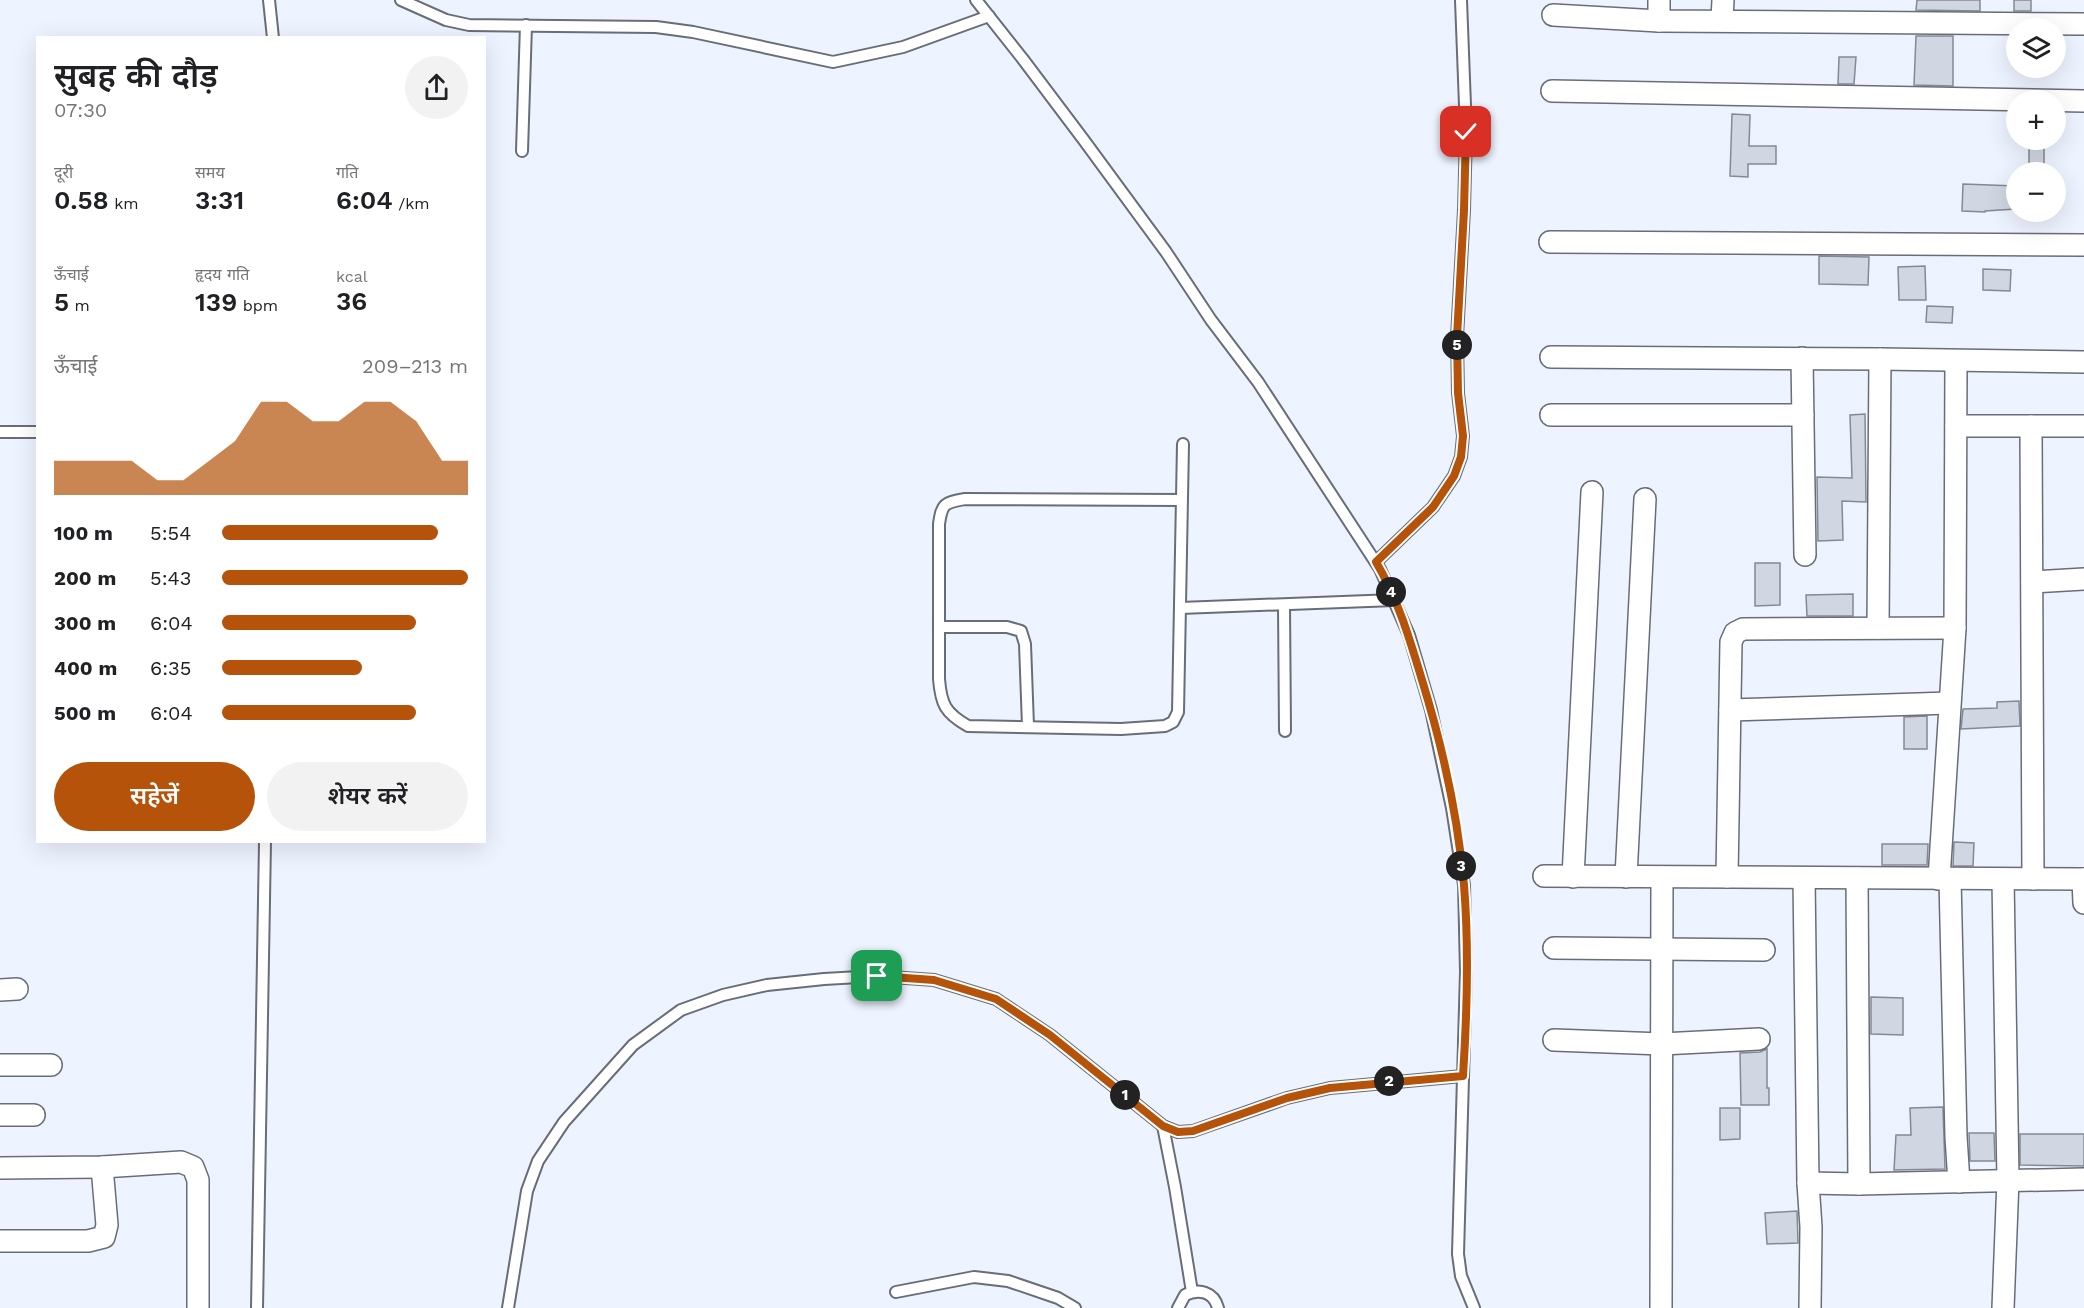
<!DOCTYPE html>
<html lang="hi">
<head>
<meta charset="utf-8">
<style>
	:root { --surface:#fff; --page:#f2f2f2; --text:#202124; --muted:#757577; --accent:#b45309 }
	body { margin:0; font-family:"Work Sans","Noto Sans Devanagari",sans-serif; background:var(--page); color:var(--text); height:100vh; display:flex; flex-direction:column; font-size:22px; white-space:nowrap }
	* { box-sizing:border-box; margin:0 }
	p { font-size:20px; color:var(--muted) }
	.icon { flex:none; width:33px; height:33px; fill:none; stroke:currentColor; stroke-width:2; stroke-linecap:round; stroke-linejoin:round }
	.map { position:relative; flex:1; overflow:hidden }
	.side { position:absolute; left:36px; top:36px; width:450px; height:807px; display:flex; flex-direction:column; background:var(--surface); border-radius:0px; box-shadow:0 6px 24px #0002 }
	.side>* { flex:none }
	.fabs { position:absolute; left:2006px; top:18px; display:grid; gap:12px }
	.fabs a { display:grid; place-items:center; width:60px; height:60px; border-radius:50%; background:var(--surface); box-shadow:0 6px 24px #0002; font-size:30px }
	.pin { position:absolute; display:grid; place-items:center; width:51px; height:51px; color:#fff; margin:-26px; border-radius:12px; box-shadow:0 3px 9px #0006 }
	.km { position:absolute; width:30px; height:30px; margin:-15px; border-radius:50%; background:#222; color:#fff; font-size:16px; line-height:30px; text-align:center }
	.round { display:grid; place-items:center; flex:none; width:63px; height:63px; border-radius:32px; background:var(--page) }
	.head { display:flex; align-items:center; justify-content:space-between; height:102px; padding:0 18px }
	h1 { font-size:33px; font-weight:600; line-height:45px }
	.metrics { display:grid; grid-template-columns:repeat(3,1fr); gap:9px; height:102px; padding:6px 18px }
	.metrics div { display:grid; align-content:center }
	.metrics b { font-size:26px; font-weight:600 }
	.metrics small { font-size:16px; font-weight:400 }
	.metrics p { font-size:16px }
	.chart { height:168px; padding:12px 18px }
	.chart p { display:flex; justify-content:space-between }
	.chart svg { width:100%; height:108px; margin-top:6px; fill:var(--accent); opacity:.7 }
	.action { display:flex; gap:12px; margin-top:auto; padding:12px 18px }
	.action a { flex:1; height:69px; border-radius:36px; background:var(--accent); color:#fff; font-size:24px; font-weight:600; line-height:69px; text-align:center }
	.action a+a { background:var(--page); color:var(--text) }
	ul { padding:0 18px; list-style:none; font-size:20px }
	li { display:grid; grid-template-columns:96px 72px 1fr; align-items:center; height:45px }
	li i { height:15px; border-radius:8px; background:var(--accent) }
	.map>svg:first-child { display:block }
	.building { fill:#d1d7e2; stroke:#848a94; stroke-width:1.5 }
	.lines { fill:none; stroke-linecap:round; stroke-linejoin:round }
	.service-casing { stroke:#686d77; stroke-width:14 }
	.minor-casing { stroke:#686d77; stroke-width:24 }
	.service { stroke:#fff; stroke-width:10 }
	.minor { stroke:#fff; stroke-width:21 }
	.route-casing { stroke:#fff; stroke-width:12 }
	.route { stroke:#b45309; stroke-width:8 }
</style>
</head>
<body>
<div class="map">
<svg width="2084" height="1308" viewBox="0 0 2084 1308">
	<rect width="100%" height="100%" fill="#edf3ff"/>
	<!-- building -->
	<g class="building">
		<polygon points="1917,0 1980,0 1980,11 1916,10"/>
		<rect x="2014" y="0" width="17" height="11"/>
		<polygon points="1916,36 1953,36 1953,86 1914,85"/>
		<polygon points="1839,57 1856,57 1854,84 1838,84"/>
		<polygon points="1732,114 1750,115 1749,146 1776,146 1776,164 1748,164 1748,177 1730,176"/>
		<rect x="2029" y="146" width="15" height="26"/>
		<polygon points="1963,184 2016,186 2016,209 1985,211 1985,212 1962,211"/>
		<polygon points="1819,256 1869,257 1868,285 1819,284"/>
		<polygon points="1925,266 1926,300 1899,300 1898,267"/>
		<polygon points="1983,269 2011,270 2010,291 1983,290"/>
		<polygon points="1927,306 1953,307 1952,323 1926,322"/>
		<polygon points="1865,414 1866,502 1842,501 1843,540 1818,541 1817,477 1852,478 1850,415"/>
		<polygon points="1755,563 1780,563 1780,605 1755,606"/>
		<polygon points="1853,594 1853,616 1807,616 1806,595"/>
		<polygon points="2019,701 2020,726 1961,729 1963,709 1997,708 1997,702"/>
		<polygon points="1927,716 1927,749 1904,749 1904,717"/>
		<polygon points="1954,842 1974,843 1973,866 1953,866"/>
		<polygon points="1882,844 1928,844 1927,865 1882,865"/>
		<polygon points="1871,997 1903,998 1903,1035 1871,1034"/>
		<polygon points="1767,1049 1767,1088 1769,1088 1769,1105 1741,1105 1740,1053 1760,1052"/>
		<polygon points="1943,1107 1945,1169 1894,1170 1896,1135 1911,1135 1910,1108"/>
		<polygon points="1720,1108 1740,1108 1740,1139 1720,1140"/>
		<polygon points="1969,1133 1994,1133 1995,1161 1970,1161"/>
		<polygon points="2020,1134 2084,1134 2084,1166 2020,1165"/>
		<polygon points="1797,1211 1798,1243 1767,1244 1765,1213"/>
	</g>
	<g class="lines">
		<defs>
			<g id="service">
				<polyline points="269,0 273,38"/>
				<polyline points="401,0 446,20 469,25 656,27 693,32 833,62 903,47 989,16"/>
				<polyline points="976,0 1022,58 1083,139 1166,252 1211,320 1258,382 1380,569 1409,635 1431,710 1452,808 1464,885 1466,972 1458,1254 1461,1276 1474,1308"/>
				<polyline points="522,151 526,25"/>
				<polyline points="0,432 38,432"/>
				<path d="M1182,500L965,499C944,503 942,503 939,524V679C941,704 945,713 968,726L1121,729L1165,726L1173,722L1178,712L1183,444"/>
				<polyline points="1376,562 1433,507 1454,476 1461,457 1463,436 1458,393 1457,337 1464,210 1466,132 1461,0"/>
				<polyline points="1284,605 1285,731"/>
				<polyline points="1180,608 1395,600"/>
				<polyline points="939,627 1007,627 1021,631 1025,644 1028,726"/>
				<polyline points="1163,1126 1175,1187 1192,1292"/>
				<polyline points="896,1292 974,1277 1008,1281 1058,1298 1075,1308"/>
				<polyline points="257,1308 265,842"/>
				<polyline points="508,1308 527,1191 538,1161 564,1122 633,1045 681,1010 723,995 767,985 824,979 877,976 934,980 996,999 1050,1035 1163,1126 1178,1132 1193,1131 1287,1098 1330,1088 1463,1076"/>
				<path d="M1178,1308L1185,1295C1199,1288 1214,1292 1218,1308"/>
			</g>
			<g id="minor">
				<polyline points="1659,0 1659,21"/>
				<polyline points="1553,15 1659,21 2084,24"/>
				<polyline points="1722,20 1723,0"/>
				<polyline points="1552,91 2084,101"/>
				<polyline points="1550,242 2084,245"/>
				<polyline points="1551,357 1880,359 2084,362"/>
				<polyline points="1802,358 1805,555"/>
				<polyline points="1551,415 1803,415"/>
				<polyline points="1956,426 2084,426"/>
				<polyline points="2031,426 2033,879"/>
				<polyline points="2032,582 2084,579"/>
				<polyline points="1878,628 1880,359"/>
				<polyline points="1730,710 1949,703"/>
				<polyline points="1544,876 2084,879"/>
				<polyline points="1573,877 1592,492"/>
				<polyline points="1626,877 1645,499"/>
				<polyline points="1727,877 1731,642 1735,633 1743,629 1955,628"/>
				<polyline points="1804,878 1808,1183 1811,1227 1810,1308"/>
				<polyline points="1857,878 1859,1184"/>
				<polyline points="1939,879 1955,628 1956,361"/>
				<polyline points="1950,879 1956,1137 1959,1182"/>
				<polyline points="2083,879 2084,903"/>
				<polyline points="1554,948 1764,950"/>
				<polyline points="0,990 17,989"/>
				<polyline points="1554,1040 1662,1044 1759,1039"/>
				<polyline points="0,1065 51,1065"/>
				<polyline points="0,1115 34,1115"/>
				<polyline points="0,1168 102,1167 181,1162 193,1167 198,1180 198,1308"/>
				<polyline points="1808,1183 1859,1184 2084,1179"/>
				<polyline points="0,1241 88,1241 104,1237 107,1225 102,1167"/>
				<polyline points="1661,1308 1662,877"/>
				<polyline points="2003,1308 2008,1180 2003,879"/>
			</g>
		</defs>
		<!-- service casing -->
		<use href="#service" class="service-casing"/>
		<!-- minor casing -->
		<use href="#minor" class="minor-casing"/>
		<!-- service -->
		<use href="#service" class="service"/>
		<!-- minor -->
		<use href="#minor" class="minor"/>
	</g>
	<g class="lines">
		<defs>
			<path id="route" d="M877,976L934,980L996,999L1050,1035L1163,1126L1178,1132L1193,1131L1287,1098L1330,1088L1463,1076C1467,1015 1469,946 1464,885C1458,818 1442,745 1422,680C1410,640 1398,599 1376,562L1433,507L1454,476L1461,457L1463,436L1458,393L1457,337L1464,210L1466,132"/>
		</defs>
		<!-- route casing -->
		<use href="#route" class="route-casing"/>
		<!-- route -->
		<use href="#route" class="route"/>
	</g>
</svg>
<div class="fabs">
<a><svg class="icon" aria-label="layers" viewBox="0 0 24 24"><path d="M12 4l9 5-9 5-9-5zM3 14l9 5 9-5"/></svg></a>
<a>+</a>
<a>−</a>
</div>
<div class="pin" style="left:877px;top:976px;background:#1e9e55"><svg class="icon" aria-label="arrive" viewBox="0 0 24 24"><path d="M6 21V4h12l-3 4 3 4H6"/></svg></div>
<div class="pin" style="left:1466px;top:132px;background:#d93025"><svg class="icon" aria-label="check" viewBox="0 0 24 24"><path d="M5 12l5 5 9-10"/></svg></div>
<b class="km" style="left:1125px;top:1095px">1</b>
<b class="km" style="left:1389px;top:1081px">2</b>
<b class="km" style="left:1461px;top:866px">3</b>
<b class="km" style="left:1391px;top:592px">4</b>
<b class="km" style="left:1457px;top:345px">5</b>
<section class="side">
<div class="head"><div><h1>सुबह की दौड़</h1><p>07:30</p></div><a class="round"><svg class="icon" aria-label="share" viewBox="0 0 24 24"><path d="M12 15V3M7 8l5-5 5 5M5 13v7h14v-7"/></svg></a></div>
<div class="metrics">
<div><p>दूरी</p><b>0.58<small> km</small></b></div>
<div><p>समय</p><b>3:31</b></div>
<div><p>गति</p><b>6:04<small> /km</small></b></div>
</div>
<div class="metrics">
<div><p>ऊँचाई</p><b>5<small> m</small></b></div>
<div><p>हृदय गति</p><b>139<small> bpm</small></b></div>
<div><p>kcal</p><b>36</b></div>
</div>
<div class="chart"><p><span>ऊँचाई</span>209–213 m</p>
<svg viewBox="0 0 160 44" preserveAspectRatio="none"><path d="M0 44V30L10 30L20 30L30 30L40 38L50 38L60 30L70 22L80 6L90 6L100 14L110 14L120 6L130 6L140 14L150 30L160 30V44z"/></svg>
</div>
<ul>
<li><b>100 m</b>5:54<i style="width:88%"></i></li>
<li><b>200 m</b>5:43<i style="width:100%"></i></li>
<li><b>300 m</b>6:04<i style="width:79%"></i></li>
<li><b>400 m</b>6:35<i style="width:57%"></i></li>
<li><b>500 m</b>6:04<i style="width:79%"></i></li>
</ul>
<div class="action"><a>सहेजें</a><a>शेयर करें</a></div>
</section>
</div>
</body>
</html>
